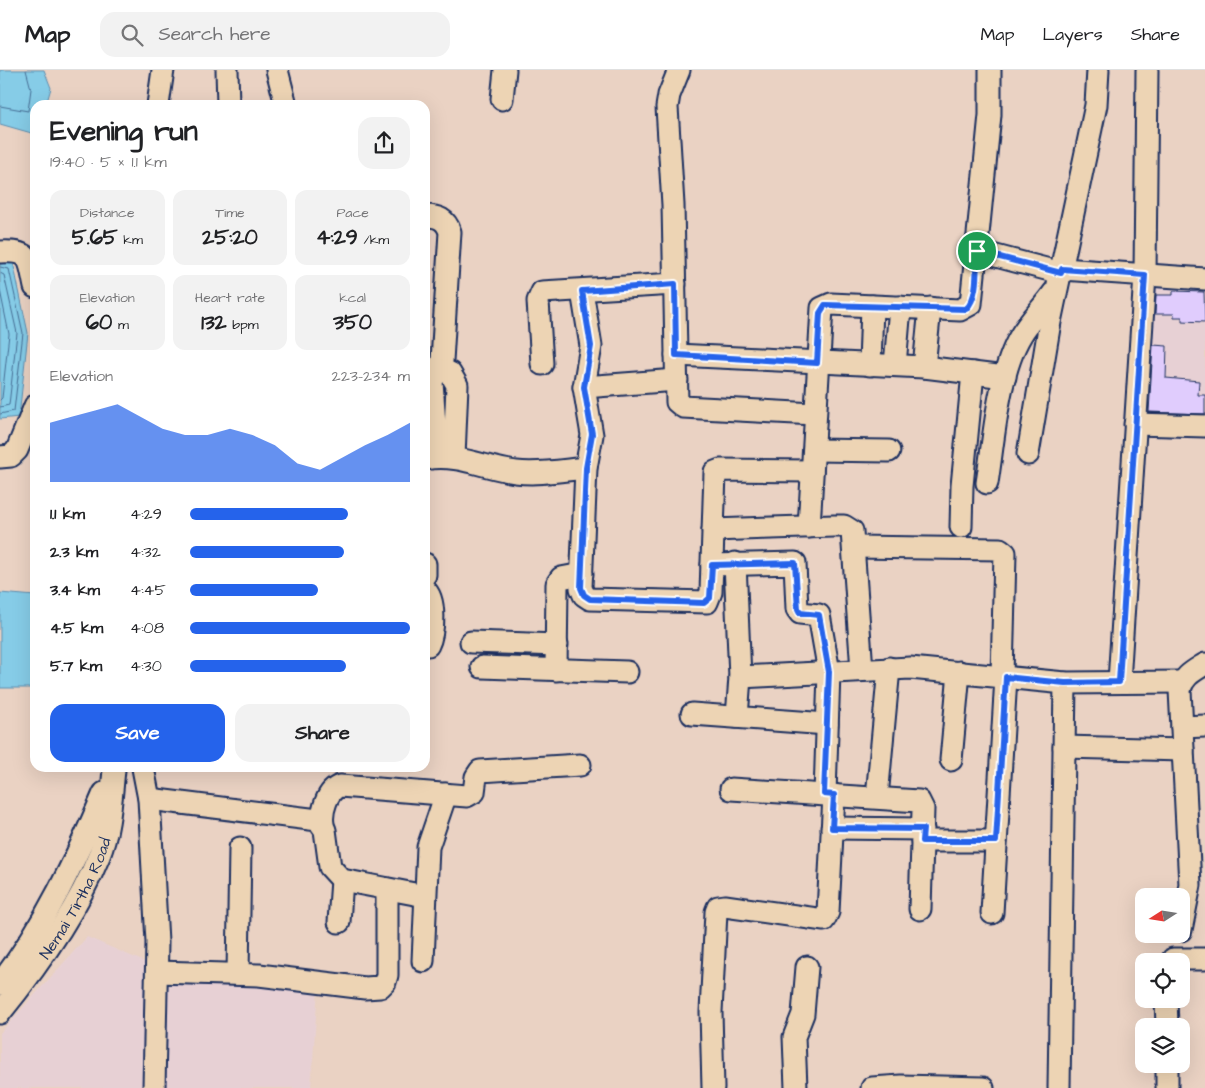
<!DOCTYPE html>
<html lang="en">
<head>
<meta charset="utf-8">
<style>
	:root { --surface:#fff; --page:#f2f2f2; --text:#202124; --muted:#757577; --line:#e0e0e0; --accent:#2563eb }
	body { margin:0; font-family:"Architects Daughter",sans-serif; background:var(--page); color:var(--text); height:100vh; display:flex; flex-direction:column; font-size:19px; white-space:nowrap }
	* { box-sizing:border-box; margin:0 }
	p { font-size:16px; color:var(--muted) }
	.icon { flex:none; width:28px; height:28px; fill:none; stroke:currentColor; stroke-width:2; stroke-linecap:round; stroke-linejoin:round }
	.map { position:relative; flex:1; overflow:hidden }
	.sheet { position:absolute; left:30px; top:30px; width:400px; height:672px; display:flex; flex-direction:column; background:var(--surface); border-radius:15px; box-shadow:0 5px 20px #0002 }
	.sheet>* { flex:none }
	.needle { width:32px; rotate:258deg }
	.controls { position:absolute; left:1135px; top:818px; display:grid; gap:10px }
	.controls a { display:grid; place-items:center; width:55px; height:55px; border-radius:10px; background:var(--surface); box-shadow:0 5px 20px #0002; font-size:25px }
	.pin { position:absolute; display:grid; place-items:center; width:42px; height:42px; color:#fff; margin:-21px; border:2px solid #fff; border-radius:50%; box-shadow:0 1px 5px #0007 }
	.round { display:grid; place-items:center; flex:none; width:52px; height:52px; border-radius:15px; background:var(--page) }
	.summary { display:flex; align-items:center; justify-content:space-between; height:85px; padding:0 20px }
	h1 { font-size:28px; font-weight:700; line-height:38px }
	.stats { display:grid; grid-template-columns:repeat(3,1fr); gap:8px; height:85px; padding:5px 20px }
	.stats div { display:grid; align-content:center; border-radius:12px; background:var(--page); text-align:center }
	.stats b { font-size:21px; font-weight:700 }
	.stats small { font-size:14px; font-weight:400 }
	.stats p { font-size:14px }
	.chart { height:140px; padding:10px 20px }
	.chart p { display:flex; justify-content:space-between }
	.chart svg { width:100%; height:90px; margin-top:5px; fill:var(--accent); opacity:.7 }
	.primary-button { display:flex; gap:10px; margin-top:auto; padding:10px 20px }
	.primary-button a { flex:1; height:58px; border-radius:15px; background:var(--accent); color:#fff; font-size:20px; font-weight:700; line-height:58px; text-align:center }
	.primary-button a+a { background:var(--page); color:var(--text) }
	ul { padding:0 20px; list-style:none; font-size:16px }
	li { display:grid; grid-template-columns:80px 60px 1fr; align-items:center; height:38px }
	li i { height:12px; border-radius:6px; background:var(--accent) }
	header { display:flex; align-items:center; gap:30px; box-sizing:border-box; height:70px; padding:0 25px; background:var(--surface); border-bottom:1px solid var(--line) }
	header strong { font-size:24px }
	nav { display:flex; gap:28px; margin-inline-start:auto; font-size:18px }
	.search { width:350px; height:45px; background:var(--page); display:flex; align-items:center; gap:12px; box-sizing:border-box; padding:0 18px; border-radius:15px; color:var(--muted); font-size:19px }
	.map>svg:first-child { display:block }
	.built { fill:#e7d0d4 }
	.water { fill:#86cce7; stroke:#5b8db0 }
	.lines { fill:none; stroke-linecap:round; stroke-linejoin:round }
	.shore { stroke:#466e95; stroke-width:1 }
	.building { fill:#e0ccfd; stroke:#1b2f5e }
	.minor-casing { stroke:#1b2f5e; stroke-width:25 }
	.minor { stroke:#edd4b4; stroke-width:21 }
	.route-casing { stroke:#fff; stroke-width:10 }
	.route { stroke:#2563eb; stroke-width:6 }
	.labels { text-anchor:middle; stroke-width:4.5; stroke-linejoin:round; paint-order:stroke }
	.street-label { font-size:16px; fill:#1b2f5e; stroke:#edd4b4 }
</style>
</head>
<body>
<header>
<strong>Map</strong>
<div class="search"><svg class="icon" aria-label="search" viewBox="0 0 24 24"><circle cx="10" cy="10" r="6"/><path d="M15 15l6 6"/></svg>Search here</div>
<nav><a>Map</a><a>Layers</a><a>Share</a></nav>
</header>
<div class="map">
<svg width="1205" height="1018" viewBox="0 0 1205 1018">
	<rect width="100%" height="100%" fill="#ead2c3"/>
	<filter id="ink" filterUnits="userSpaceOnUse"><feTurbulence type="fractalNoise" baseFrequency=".02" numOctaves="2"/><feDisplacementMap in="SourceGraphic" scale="10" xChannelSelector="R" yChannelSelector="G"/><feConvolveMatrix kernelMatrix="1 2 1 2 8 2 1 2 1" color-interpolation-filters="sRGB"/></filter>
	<g filter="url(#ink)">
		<!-- built -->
		<g class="built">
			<polygon points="1147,208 1205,212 1205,352 1138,352"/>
			<polygon points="87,867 168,902 318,918 311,1018 0,1018 0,963"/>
		</g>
		<!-- water -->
		<g class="water">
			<polygon points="0,0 44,0 51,18 46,35 35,35 35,64 0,54"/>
			<polygon points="0,192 13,192 28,263 19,347 0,349"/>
			<polygon points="0,523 35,526 35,618 0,618"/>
		</g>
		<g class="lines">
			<!-- shore -->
			<g class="shore">
				<polyline points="0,36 28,41 31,19 26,0"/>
				<polyline points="0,197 9,199 23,263 14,341 0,344"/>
				<polyline points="0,203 4,205 17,263 9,335 0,337"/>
				<polyline points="0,220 9,264 2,328 0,330"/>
			</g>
		</g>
		<!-- building -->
		<g class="building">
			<polygon points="1173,221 1204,222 1205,252 1182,251 1182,247 1174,247 1174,244 1155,244 1156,225 1173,225"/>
			<polygon points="1153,275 1167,276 1166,308 1199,311 1198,325 1205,325 1205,344 1149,342"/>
		</g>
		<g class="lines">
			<defs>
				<g id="minor">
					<polyline points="227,0 228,35"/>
					<polyline points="277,0 286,35"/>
					<polyline points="679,0 669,25 667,37 673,135 677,332 683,337 815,344"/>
					<polyline points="502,29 505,0"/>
					<polyline points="158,35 163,0"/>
					<path d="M425,146C438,146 446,149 450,162L442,291L432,311L437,387"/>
					<polyline points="977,181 1061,203"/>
					<path d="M0,182C32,180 29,190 35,217"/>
					<polyline points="1062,199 1205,209"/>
					<polyline points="582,221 591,276 584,317 592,365 586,398 581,518 584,525 590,529 707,532 711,522 715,402 720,400 812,401"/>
					<polyline points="676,285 924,297 1005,307"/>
					<polyline points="542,294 538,231 542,222 675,214"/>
					<polyline points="870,295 872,236"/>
					<polyline points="895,295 900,237"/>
					<polyline points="924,297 930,238"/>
					<polyline points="439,300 450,303 457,315 454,387"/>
					<polyline points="584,317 677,310"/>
					<polyline points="1135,354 1205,356"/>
					<polyline points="814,380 889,381"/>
					<polyline points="1028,384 1050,252 1096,35 1098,0"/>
					<polyline points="0,387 11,386 17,380 35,336"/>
					<path d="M425,389C458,383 484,398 516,402C539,405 564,400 586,398"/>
					<path d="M987,413C994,369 998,303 1021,265C1030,250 1044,236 1054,222"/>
					<polyline points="809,457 822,238 831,234 960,240 971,234 990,45 990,0"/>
					<polyline points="961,457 962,416 973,303"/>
					<polyline points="713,460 834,456 844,456 852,461 862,600"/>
					<polyline points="854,477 1000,479 1005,483 1002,606"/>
					<polyline points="735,493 740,607 737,647"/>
					<polyline points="425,494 425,505"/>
					<polyline points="712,495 795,493 797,539 800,543 819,545 829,602 825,724"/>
					<path d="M425,520C436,529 434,563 428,575H425"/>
					<polyline points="471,572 557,575"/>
					<polyline points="482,597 627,602"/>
					<polyline points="556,600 557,514 561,508 582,504"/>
					<polyline points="740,607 910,598 1065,613 1182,612"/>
					<polyline points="1119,612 1145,205 1147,0"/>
					<polyline points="692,644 827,654"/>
					<polyline points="1182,657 1205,656"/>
					<polyline points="1064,677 1183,680"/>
					<polyline points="951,690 959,602"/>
					<polyline points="143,698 149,729 157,872 154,1018"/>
					<polyline points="731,719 919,731 923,739 920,839"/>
					<polyline points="877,727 889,598"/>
					<polyline points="149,729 318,750 325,760 330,797 342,810 425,826"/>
					<path d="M323,754C321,742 327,720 340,716L467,726L474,722L476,707L480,701L580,695"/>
					<polyline points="832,758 923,759"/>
					<polyline points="922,771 996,771"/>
					<polyline points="992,843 1006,607"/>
					<polyline points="339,852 342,810"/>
					<path d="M1181,860L1190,815L1180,620C1183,606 1194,601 1205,594"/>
					<polyline points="1173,889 1205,889"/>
					<polyline points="423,891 428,777 446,724"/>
					<polyline points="157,902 259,905 365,918 380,917 385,912 387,905 387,819"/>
					<polyline points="238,904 240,778"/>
					<path d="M0,914C44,857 76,789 104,723"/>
					<polyline points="1166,929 1167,956"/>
					<path id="s1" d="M0,943C38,896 76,843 99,786C110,759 111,728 114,700"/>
					<polyline points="1167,994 1167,1018"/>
					<polyline points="713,1018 711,942 716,842 718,837 725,836 824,850 828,842 834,725"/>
					<polyline points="796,1018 794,967 803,944 807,897"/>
					<polyline points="872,1018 901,1016 983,1018"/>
					<polyline points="1059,1018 1065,613"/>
				</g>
			</defs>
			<!-- minor casing -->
			<use href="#minor" class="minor-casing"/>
			<!-- minor -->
			<use href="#minor" class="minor"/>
		</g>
	</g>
	<g class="lines" filter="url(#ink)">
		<defs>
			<path id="route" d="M977,181L1061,203L1062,199L1145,205L1119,612L1065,613L1006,607L996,771H922L923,759L832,758L834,725L824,724L829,602L819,545L800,543L798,539L795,493L712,495L710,528L704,533L590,529L584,525L581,518L586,398L592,364L584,317L591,276L582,221L675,214L676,285L817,293L820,243L825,235L966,239C979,227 976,197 977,181Z"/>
		</defs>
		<!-- route casing -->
		<use href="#route" class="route-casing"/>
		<!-- route -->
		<use href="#route" class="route"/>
	</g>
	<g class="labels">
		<!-- street labels -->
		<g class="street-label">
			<text dy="6" stroke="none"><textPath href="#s1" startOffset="138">Nemai Tirtha Road</textPath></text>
		</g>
	</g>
</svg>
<div class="controls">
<a><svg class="needle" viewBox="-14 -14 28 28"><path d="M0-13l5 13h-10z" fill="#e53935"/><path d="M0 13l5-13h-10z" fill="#757577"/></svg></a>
<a><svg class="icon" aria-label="locate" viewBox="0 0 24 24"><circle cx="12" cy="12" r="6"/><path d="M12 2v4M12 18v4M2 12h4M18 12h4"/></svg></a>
<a><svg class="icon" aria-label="layers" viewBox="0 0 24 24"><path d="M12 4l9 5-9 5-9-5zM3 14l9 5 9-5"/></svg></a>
</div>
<div class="pin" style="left:977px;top:181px;background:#1e9e55"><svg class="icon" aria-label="arrive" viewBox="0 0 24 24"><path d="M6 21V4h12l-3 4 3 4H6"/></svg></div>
<section class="sheet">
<div class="summary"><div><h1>Evening run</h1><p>19:40 · 5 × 1.1 km</p></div><a class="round"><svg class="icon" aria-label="share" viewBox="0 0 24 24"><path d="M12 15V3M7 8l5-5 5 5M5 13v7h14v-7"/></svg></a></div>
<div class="stats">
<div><p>Distance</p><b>5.65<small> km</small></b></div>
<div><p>Time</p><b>25:20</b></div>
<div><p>Pace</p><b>4:29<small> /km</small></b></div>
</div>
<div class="stats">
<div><p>Elevation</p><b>60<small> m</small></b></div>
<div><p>Heart rate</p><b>132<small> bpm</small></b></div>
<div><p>kcal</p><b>350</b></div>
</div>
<div class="chart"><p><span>Elevation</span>223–234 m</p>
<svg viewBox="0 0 160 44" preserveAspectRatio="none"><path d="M0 44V15L10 12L20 9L30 6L40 12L50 18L60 21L70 21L80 18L90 21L100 26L110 35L120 38L130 32L140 26L150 21L160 15V44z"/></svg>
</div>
<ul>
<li><b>1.1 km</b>4:29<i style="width:72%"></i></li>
<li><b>2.3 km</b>4:32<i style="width:70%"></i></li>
<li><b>3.4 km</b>4:45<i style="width:58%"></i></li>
<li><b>4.5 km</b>4:08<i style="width:100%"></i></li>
<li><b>5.7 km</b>4:30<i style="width:71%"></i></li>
</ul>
<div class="primary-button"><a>Save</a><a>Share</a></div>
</section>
</div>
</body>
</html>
